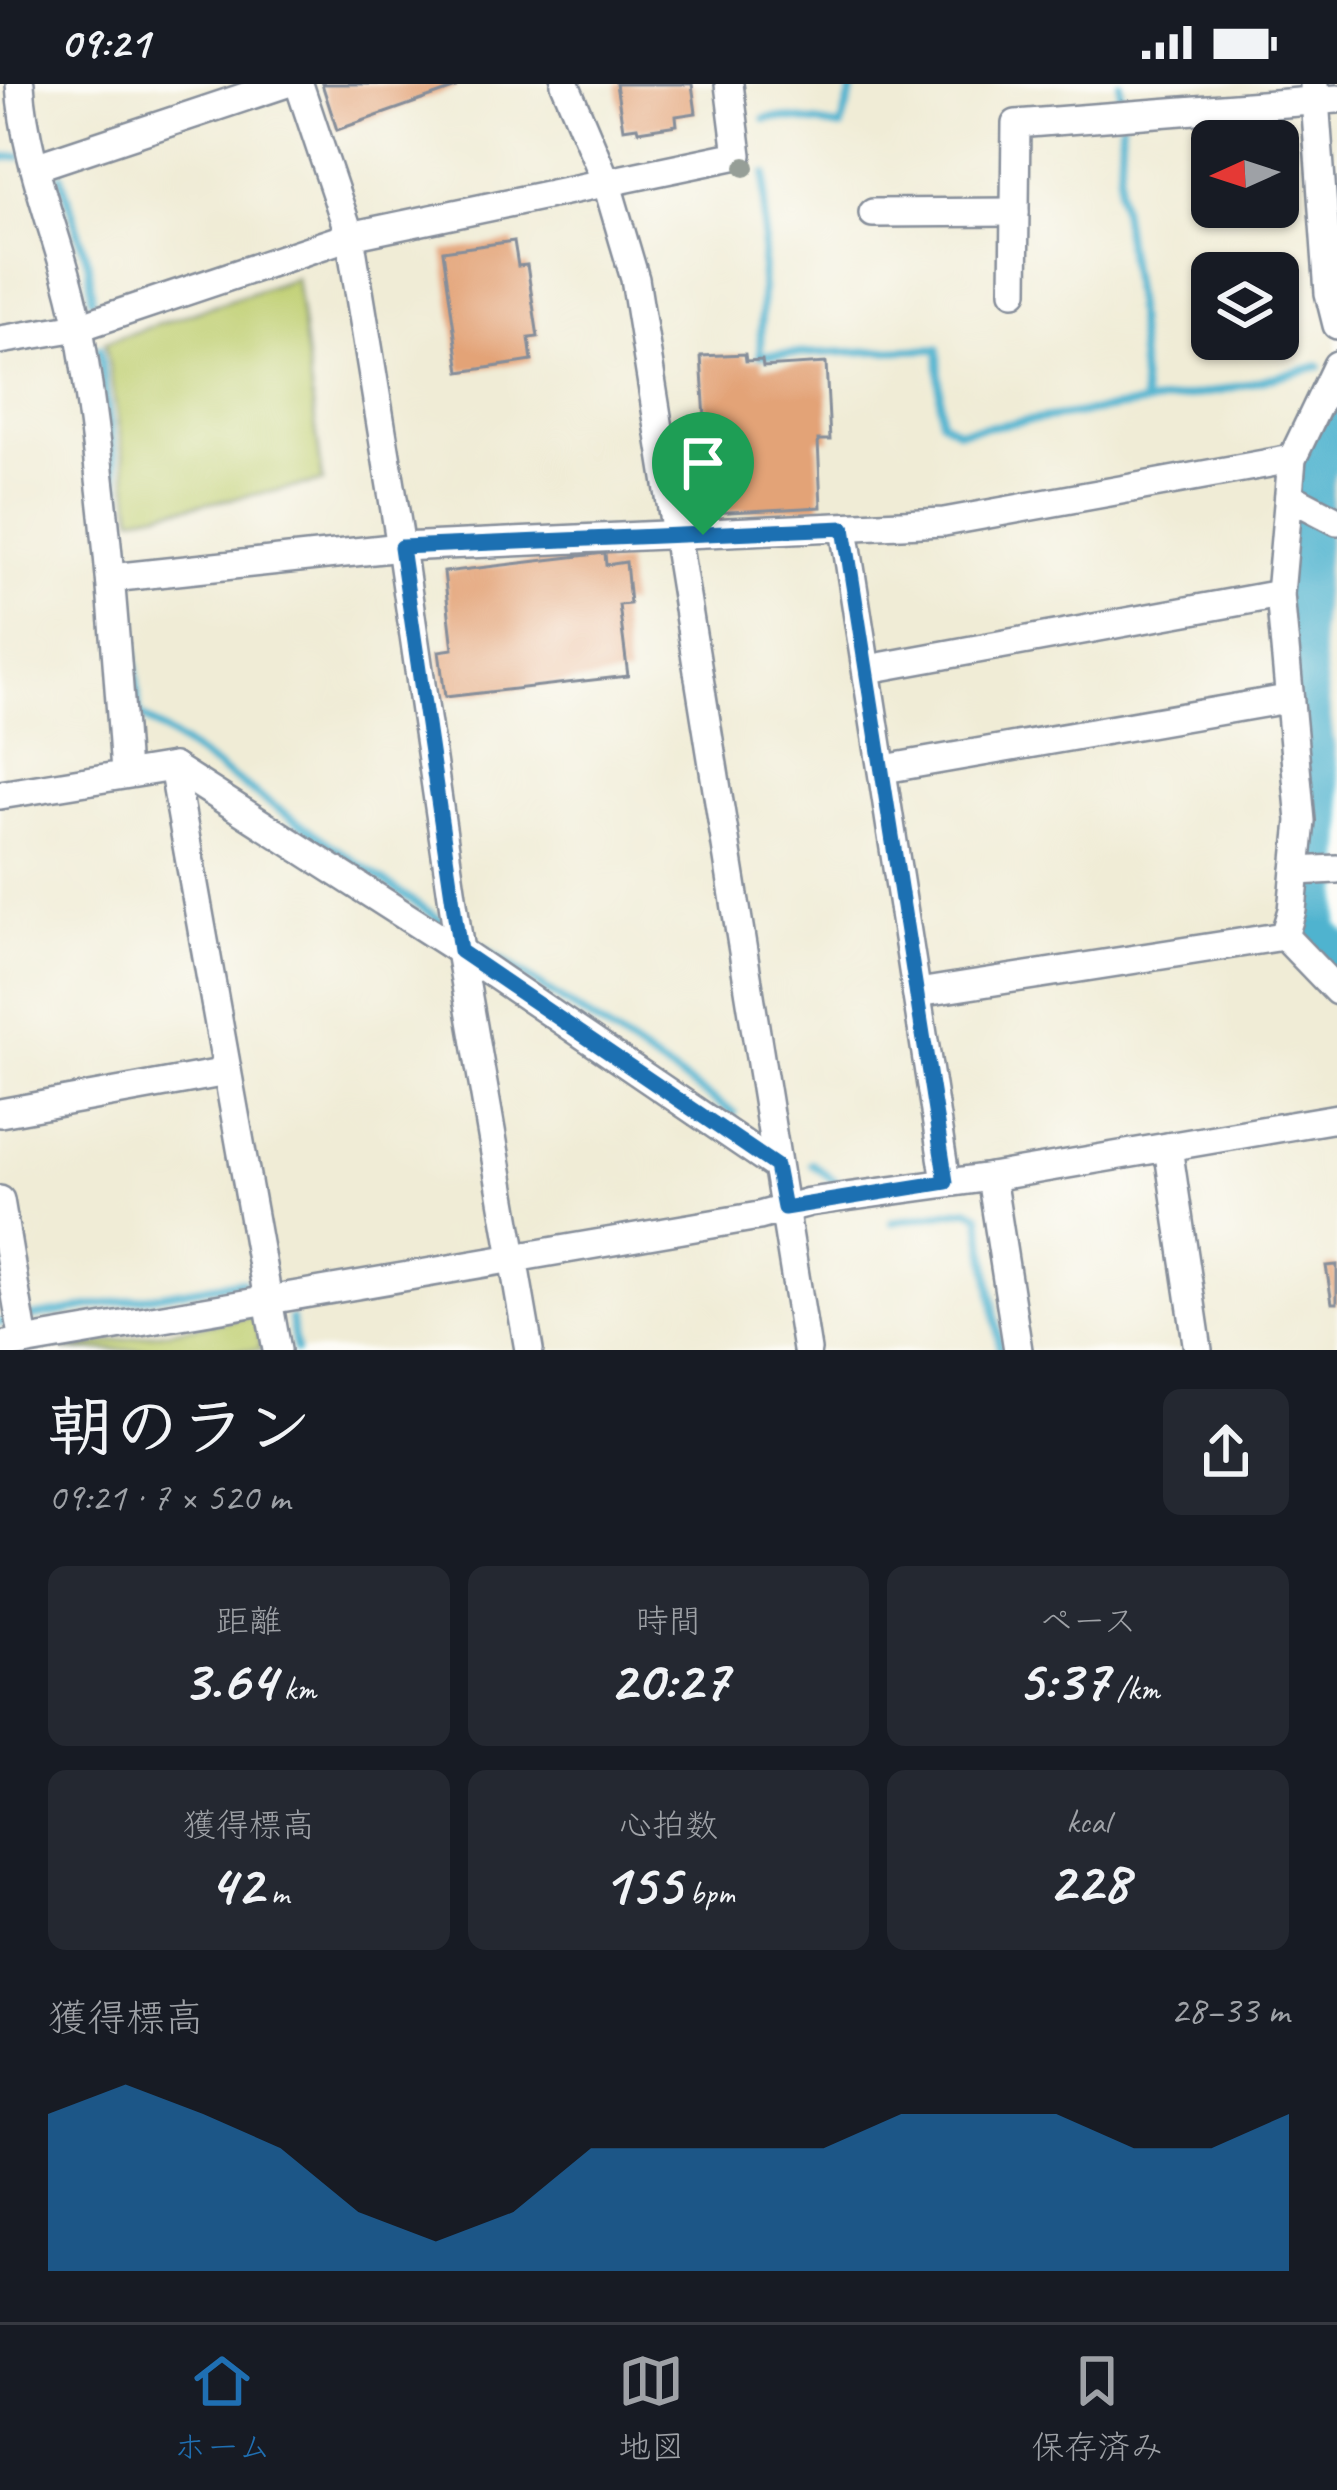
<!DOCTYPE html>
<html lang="ja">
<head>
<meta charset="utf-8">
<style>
	:root { --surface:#171b24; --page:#242831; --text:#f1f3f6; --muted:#9ea1a6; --line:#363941; --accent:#1f6fb2 }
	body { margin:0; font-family:Caveat,"Klee One",sans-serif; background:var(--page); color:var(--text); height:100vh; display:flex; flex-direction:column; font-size:45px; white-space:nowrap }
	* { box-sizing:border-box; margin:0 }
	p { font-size:39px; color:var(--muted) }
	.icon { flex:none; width:66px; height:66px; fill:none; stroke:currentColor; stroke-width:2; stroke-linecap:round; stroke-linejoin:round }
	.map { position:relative; height:1266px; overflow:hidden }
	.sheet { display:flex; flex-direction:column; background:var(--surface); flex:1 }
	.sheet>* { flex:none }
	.needle { width:78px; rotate:267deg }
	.buttons { position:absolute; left:1191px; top:36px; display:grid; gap:24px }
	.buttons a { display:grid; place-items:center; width:108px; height:108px; border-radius:18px; background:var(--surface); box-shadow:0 3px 9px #0004; font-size:60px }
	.pin { position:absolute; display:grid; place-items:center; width:102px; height:102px; color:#fff; margin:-123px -51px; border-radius:50% 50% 50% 0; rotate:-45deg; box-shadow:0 0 12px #0007 }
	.pin .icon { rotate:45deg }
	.round { display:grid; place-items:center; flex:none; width:126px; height:126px; border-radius:18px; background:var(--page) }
	.overview { display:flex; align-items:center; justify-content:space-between; height:204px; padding:0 48px }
	h1 { font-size:66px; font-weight:600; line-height:90px }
	.figures { display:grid; grid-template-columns:repeat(3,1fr); gap:18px; height:204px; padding:12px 48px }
	.figures div { display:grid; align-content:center; border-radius:18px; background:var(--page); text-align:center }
	.figures b { font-size:60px; font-weight:600 }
	.figures small { font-size:33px; font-weight:400 }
	.figures p { font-size:33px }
	.chart { height:336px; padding:24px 48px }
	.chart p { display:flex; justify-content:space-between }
	.chart svg { width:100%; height:216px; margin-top:12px; fill:var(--accent); opacity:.7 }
	.status { display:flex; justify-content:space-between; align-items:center; height:84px; padding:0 60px; background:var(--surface); direction:ltr }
	.status svg { height:33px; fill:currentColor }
	.dock { display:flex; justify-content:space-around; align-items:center; height:168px; border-top:3px solid var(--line); background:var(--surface); font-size:33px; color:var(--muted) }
	.dock a { display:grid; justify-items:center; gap:6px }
	.dock .selected { color:var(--accent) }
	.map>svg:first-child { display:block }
	.green { fill:#c0cf72; stroke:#6e7f68; stroke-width:3 }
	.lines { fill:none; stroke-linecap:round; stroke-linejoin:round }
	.stream { stroke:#50b3cf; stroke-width:8 }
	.river { stroke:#50b3cf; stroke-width:48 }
	.building { fill:#e3a377 }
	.minor-casing { stroke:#868e9a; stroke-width:32 }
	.minor { stroke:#fff; stroke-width:27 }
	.tree { fill:#969e97 }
	.route-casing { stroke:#fff; stroke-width:24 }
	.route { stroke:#1f6fb2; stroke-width:15 }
</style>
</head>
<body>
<div class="status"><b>09:21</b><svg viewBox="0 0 49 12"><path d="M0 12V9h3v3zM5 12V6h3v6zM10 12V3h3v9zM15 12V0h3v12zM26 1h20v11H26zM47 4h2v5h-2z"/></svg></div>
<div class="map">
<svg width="1337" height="1266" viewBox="0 0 1337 1266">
	<rect width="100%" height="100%" fill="#fdfcf7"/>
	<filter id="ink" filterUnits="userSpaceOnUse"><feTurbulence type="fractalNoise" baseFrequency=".00833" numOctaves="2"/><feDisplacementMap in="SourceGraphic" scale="24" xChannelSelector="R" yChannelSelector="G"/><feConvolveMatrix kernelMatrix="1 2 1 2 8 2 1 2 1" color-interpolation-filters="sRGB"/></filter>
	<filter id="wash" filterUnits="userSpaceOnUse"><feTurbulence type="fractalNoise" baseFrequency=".004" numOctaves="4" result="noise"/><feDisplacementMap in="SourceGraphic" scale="48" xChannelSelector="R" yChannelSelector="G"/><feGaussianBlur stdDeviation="2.7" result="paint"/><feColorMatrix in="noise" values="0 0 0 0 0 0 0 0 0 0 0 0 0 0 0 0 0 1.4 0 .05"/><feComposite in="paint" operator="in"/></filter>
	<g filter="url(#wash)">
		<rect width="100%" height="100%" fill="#f0ecd6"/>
		<!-- green -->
		<g class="green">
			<polygon points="296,194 323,398 133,433 105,258"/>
			<polygon points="255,1232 261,1266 64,1266"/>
		</g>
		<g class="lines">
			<!-- stream -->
			<g class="stream">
				<polyline points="1120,0 1121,20"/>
				<path d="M765,35C784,30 819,41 841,43L854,0"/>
				<polyline points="1122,40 1119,107 1135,218 1144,320 1214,308 1319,282"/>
				<polyline points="0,74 20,72"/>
				<polyline points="766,90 760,271 938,265 941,336 958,347 1144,320"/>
				<polyline points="61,92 89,182 92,215"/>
				<polyline points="99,264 127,471 139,630 448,841"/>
				<polyline points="1316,805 1337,803"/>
				<polyline points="466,853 734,1029"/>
				<polyline points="812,1080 839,1100"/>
				<polyline points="892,1138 968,1125 980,1131 1000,1266"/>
				<polyline points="291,1235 296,1266"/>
				<polyline points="0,1238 242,1197"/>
			</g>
			<!-- river -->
			<polyline class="river" points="1337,329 1311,387 1297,553 1320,739 1313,849 1337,873"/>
		</g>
		<g id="blocks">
			<!-- building -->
			<g class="building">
				<polygon points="322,0 455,0 456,4 337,46"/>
				<polygon points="616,0 692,0 696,29 676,32 677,41 638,47 637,43 623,45"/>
				<polygon points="514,157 518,182 527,181 538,253 529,254 532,277 460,288 443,167"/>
				<polygon points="745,270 746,277 762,276 763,283 826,279 830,356 818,356 821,423 711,429 701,272"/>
				<polygon points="605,469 606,481 626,478 630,520 619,521 628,592 445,613 439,567 453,565 444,488"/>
				<polygon points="1337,1181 1337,1219 1332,1219 1326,1182"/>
			</g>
		</g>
	</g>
	<g filter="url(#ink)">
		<use href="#blocks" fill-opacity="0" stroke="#868e9a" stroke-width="3"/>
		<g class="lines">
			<defs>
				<g id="minor">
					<path d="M20,0C25,86 66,166 80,250C104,395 115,542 125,688"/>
					<polyline points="299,0 350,152 401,463 460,867 529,1266"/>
					<polyline points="565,0 606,97 635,195 807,1266"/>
					<polyline points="1314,1 1329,209 1337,241"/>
					<polyline points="35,83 284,0"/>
					<polyline points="873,129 1015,128"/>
					<polyline points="1014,207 1016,40 1337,15"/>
					<polyline points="0,256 79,243 350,152 738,71 729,0"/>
					<polyline points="1289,412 1337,437"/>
					<polyline points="844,444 946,1098"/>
					<polyline points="111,494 401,463 944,438 1292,375"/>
					<polyline points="868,585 1280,510"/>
					<polyline points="173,683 277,1266"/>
					<polyline points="884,685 1287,615"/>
					<polyline points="0,711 173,683 460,867 776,1082"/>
					<polyline points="1296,787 1337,785"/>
					<polyline points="1284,852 1292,826 1301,737 1280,510 1292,375 1337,281"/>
					<polyline points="1284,852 1337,907"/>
					<polyline points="918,909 1284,852"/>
					<polyline points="0,1029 227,988"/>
					<polyline points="1168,1063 1198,1266"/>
					<polyline points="991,1093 1018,1266"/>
					<polyline points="0,1116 24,1258"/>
					<polyline points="0,1262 759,1132 809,1118 991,1093 1337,1034"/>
				</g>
			</defs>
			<!-- minor casing -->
			<use href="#minor" class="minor-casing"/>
			<!-- minor -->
			<use href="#minor" class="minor"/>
		</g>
		<!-- trees -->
		<circle class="tree" cx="745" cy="83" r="10"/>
	</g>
	<g class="lines" filter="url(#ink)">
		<defs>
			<polygon id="route" points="844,444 946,1098 784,1124 776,1082 460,867 401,463"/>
		</defs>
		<!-- route casing -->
		<use href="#route" class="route-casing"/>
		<!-- route -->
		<use href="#route" class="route"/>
	</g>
</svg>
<div class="buttons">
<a><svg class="needle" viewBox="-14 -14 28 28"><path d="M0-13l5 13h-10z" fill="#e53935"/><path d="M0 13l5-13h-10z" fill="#9ea1a6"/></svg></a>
<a><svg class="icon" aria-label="layers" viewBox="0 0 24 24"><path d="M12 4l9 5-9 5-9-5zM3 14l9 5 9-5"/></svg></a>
</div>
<div class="pin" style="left:703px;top:451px;background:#1e9e55"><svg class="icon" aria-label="arrive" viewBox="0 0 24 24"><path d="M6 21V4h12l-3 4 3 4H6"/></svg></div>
</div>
<section class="sheet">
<div class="overview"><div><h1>朝のラン</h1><p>09:21 · 7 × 520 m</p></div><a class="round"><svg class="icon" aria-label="share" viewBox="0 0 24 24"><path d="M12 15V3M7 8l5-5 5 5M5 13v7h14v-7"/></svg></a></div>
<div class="figures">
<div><p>距離</p><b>3.64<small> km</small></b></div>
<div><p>時間</p><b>20:27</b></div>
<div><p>ペース</p><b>5:37<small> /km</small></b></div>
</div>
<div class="figures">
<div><p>獲得標高</p><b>42<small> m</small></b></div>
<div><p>心拍数</p><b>155<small> bpm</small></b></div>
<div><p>kcal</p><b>228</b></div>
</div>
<div class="chart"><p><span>獲得標高</span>28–33 m</p>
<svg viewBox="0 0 160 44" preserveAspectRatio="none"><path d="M0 44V12L10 6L20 12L30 19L40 32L50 38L60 32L70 19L80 19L90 19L100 19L110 12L120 12L130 12L140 19L150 19L160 12V44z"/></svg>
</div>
</section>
<nav class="dock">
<a class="selected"><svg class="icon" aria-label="home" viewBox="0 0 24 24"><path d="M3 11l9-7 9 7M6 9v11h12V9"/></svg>ホーム</a>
<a><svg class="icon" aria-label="map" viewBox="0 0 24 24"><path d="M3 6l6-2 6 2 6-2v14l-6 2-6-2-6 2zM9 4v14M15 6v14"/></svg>地図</a>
<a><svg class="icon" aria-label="saved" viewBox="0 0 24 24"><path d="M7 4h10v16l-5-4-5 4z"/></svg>保存済み</a>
</nav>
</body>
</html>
